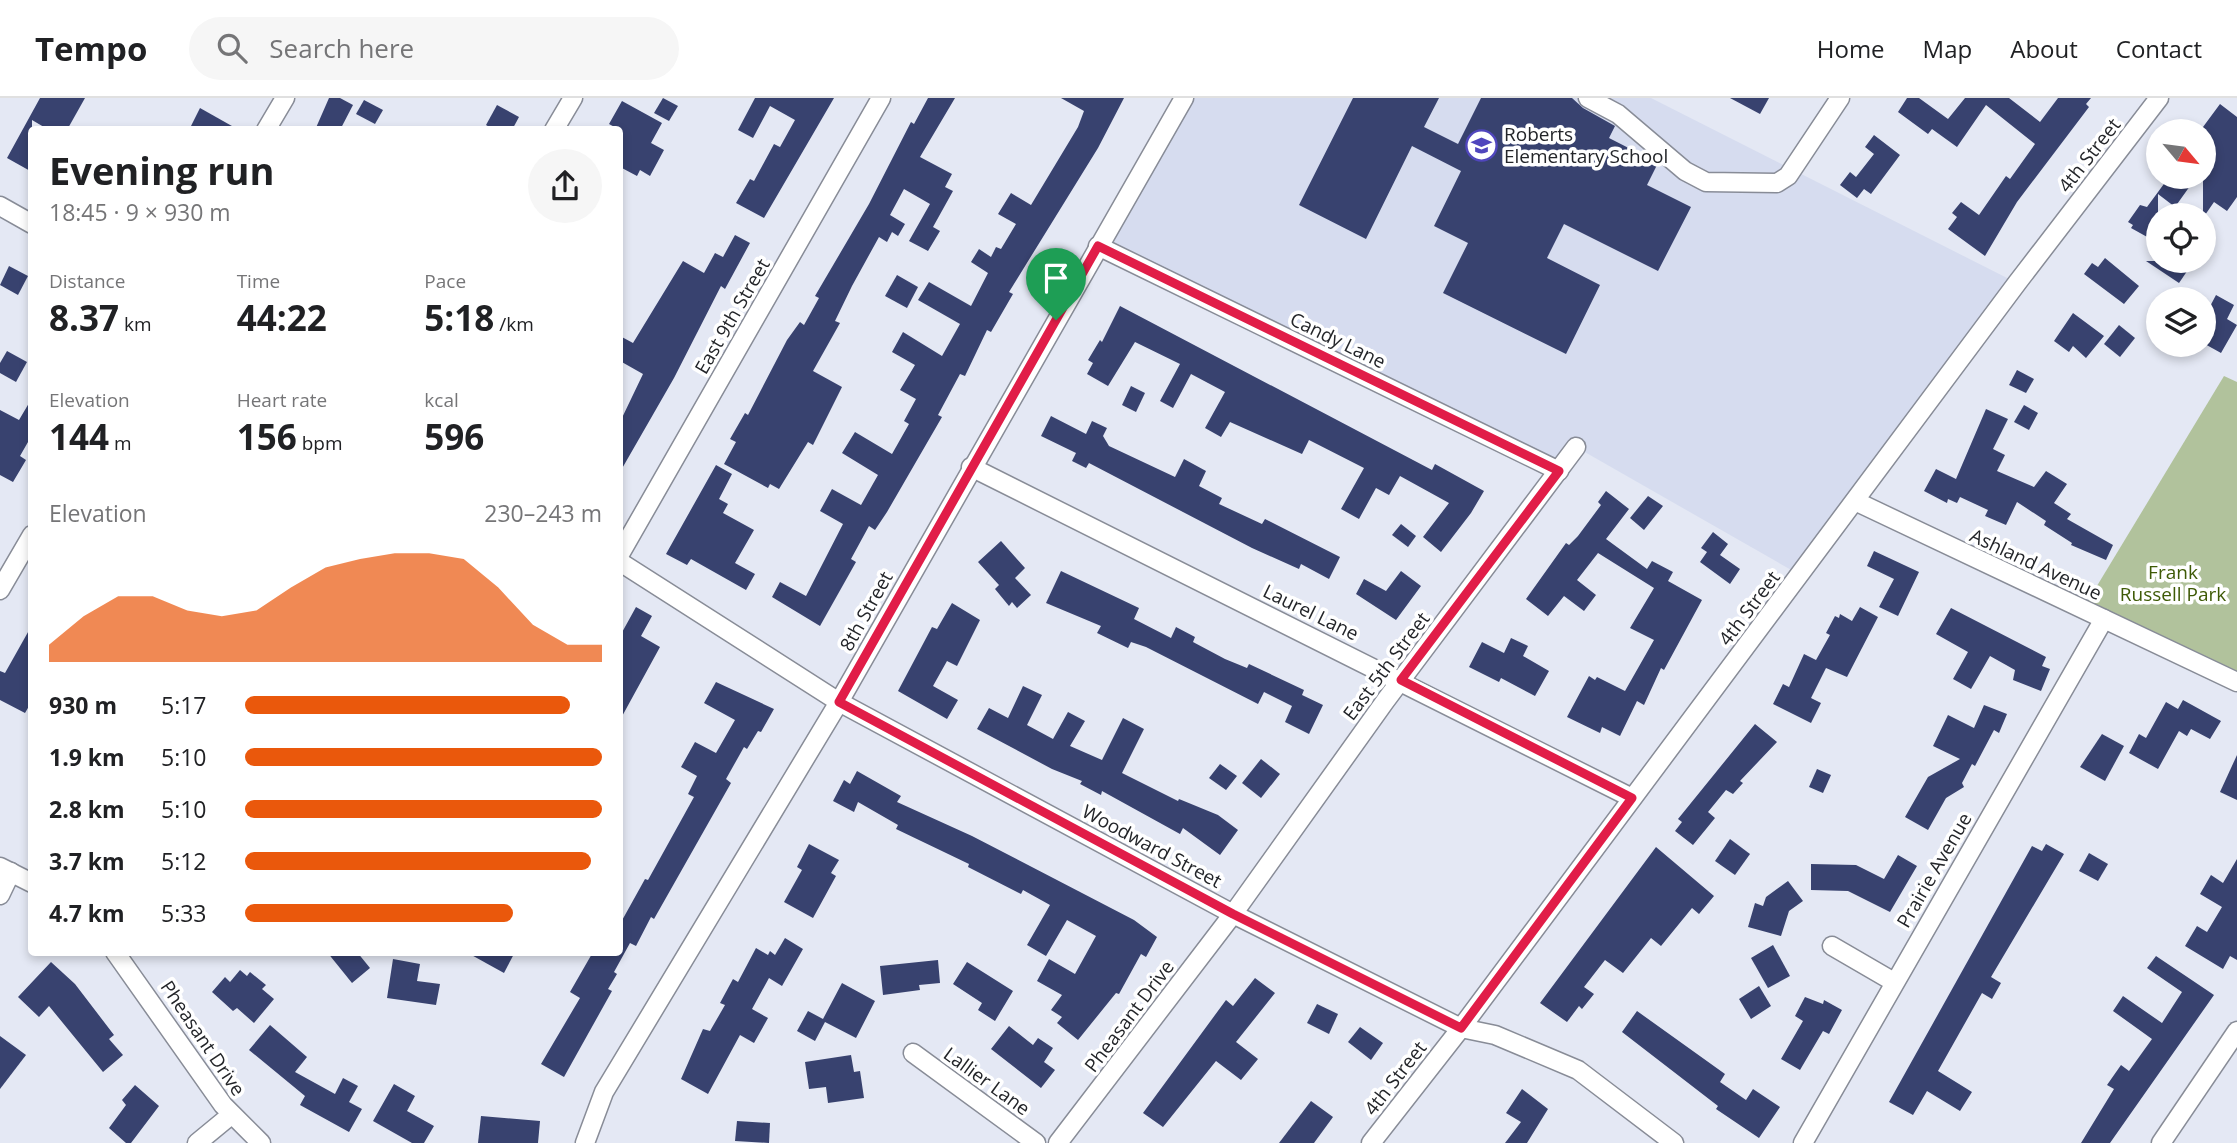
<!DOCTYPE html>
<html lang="en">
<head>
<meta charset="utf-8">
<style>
	:root { --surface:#fff; --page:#f6f6f6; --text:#202124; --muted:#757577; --line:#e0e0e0; --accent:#ea580c }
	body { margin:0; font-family:"Open Sans",sans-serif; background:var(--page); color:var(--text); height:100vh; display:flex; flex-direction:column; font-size:26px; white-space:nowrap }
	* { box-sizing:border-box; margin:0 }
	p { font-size:23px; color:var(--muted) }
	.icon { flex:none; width:38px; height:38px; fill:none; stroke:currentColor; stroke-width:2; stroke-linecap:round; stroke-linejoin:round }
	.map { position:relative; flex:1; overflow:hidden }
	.details { position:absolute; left:28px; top:28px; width:595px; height:830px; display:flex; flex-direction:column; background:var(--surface); border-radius:7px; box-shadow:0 4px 10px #0003 }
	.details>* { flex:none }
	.needle { width:46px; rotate:119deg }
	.tools { position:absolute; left:2146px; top:21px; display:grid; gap:14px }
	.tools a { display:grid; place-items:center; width:70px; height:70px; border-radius:50%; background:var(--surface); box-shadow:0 4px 10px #0003; font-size:35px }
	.pin { position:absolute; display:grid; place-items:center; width:60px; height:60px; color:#fff; margin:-72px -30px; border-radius:50% 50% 50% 0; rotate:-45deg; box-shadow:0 0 7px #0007 }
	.pin .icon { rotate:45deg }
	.round { display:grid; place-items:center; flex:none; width:74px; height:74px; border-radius:37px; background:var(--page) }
	.overview { display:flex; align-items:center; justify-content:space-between; height:119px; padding:0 21px }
	h1 { font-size:38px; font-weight:700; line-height:52px }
	.metrics { display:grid; grid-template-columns:repeat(3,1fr); gap:10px; height:119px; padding:7px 21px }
	.metrics div { display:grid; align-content:center }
	.metrics b { font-size:35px; font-weight:700 }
	.metrics small { font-size:19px; font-weight:400 }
	.metrics p { font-size:19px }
	.chart { height:196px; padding:14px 21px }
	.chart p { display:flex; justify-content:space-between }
	.chart svg { width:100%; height:126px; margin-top:7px; fill:var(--accent); opacity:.7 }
	ul { padding:0 21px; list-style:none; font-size:23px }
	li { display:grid; grid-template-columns:112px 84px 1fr; align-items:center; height:52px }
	li i { height:18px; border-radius:9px; background:var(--accent) }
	header { display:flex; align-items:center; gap:42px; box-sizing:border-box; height:98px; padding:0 35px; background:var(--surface); border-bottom:2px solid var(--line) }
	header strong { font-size:33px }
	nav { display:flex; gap:38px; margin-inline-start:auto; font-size:24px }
	.search { width:490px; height:63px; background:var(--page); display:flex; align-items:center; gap:18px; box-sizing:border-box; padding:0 24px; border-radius:38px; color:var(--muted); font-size:26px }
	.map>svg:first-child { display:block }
	.built { fill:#d6dcef }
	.green { fill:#b1c29c }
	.building { fill:#38426f }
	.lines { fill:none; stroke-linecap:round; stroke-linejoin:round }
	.minor-casing { stroke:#888c97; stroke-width:21 }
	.minor { stroke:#fff; stroke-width:18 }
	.route-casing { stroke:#fff; stroke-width:14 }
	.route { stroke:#e11d48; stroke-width:9 }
	.labels { text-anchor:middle; stroke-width:7; stroke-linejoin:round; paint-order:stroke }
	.poi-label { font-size:19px; fill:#232529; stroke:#fff; text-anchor:start }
	.street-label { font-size:19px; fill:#232529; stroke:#fff }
	.park-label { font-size:19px; fill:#3e5a06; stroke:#fff }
</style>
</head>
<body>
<header>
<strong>Tempo</strong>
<div class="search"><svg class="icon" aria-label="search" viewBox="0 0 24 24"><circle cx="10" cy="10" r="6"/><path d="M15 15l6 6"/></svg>Search here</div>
<nav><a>Home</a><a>Map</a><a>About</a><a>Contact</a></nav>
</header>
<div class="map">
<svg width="2237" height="1045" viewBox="0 0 2237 1045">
	<rect width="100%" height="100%" fill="#e4e8f4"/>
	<!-- built -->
	<polygon class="built" points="1184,0 1651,0 2017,185 1800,477 1576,349 1559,373 1098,148"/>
	<!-- green -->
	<polygon class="green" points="2224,278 2237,284 2237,584 2083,511"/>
	<!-- building -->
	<g class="building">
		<polygon points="40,0 85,0 67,32 49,32 32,22 32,74 7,60"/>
		<polygon points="329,0 340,0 353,7 340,32 315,32"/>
		<polygon points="663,0 678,8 669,23 654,15"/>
		<polygon points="755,0 834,0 764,120 736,105 750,81 754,83 774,46 780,49 795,22 770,8 753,40 738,32"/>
		<polygon points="928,0 955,0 920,59 952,76 945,89 953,93 933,129 940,133 928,153 909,143 930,106 904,91 890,117 905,126 898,138 892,134 887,144 879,139 852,188 835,223 840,225 813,273 842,289 813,347 808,344 779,391 770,386 768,390 724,366 736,344 730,341 745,315 748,317 787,242 800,224 804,227 819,200 815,198 869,106 911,24 914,26"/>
		<polygon points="1061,0 1124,0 1098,50 1009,194 1013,196 991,234 987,232 965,278 960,276 938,317 942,319 887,414 875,432 869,428 851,461 856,464 820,528 772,499 780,484 806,498 843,426 820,413 832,391 861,407 878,377 842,355 855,334 892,356 909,326 904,323 916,301 900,292 915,267 892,254 903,234 942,258 960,226 918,202 929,184 971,208 988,175 971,164 979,151 991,159 996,149 1001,151 1016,126 998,116 1011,95 1031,107 1078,29 1084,13"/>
		<polygon points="1353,0 1439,0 1424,29 1458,46 1481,0 1572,0 1583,10 1615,28 1609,40 1658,65 1647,87 1691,109 1658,173 1564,126 1547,160 1600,187 1566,256 1443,195 1468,145 1434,128 1461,73 1412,48 1366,141 1299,107"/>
		<polygon points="1730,0 1769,0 1760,16"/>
		<polygon points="1907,0 1919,0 1948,21 1965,0 2009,0 2040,24 2058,0 2091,0 2086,6 2089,9 2017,104 1985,158 1948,131 1957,119 1952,115 1961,104 1979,117 2006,78 2010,81 2035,46 1986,7 1957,49 1932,31 1928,36 1898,14"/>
		<polygon points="364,2 383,12 375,26 356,16"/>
		<polygon points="622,3 662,25 651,45 664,52 650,78 640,72 637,78 620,69 620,32 609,26"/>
		<polygon points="2220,6 2237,19 2237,99 2227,113 2214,104 2203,120 2203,29"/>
		<polygon points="497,7 519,19 512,32 494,32 486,27"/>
		<polygon points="200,10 239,32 189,32"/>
		<polygon points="1874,37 1900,57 1871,96 1864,91 1857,100 1840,87 1850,74 1856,79 1874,56 1865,49"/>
		<polygon points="2169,79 2177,79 2190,88 2175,109 2158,96 2158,145 2131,130 2133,127 2128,124 2140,107 2147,109"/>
		<polygon points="735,137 750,145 725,191 721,188 674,280 620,374 620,324 643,276 620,263 620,238 633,245 683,163 704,175 715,155 723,159"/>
		<polygon points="2105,160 2139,188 2124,206 2084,176 2092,165 2098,169"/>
		<polygon points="2146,163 2194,163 2179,185"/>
		<polygon points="9,168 28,178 18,197 0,187"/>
		<polygon points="897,177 918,189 907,210 885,198"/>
		<polygon points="2216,197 2234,207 2227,221 2237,227 2221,255 2203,245 2203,228 2209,218 2206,216"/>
		<polygon points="1120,208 1432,372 1435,366 1484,393 1471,415 1441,454 1423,439 1449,405 1400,378 1389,397 1376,390 1359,421 1341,411 1364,370 1309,342 1302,356 1230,324 1221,339 1205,330 1225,294 1191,276 1173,310 1160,303 1180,266 1135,244 1108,288 1087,276 1093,265 1088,262 1100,242 1102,244"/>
		<polygon points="2073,215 2104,238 2086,260 2073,248 2069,254 2054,243"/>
		<polygon points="2119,227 2135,240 2120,259 2104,246"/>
		<polygon points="7,253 27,264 16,284 0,275 0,265"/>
		<polygon points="2017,272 2034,281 2026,295 2009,287"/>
		<polygon points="1131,288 1145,295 1136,314 1122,307"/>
		<polygon points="32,300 32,337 20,358 26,362 13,384 0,377 0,312 19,322"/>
		<polygon points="2024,307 2038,315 2029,332 2014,324"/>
		<polygon points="1986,311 2008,321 1993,351 2005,357 1997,373 2034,389 2046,373 2067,386 2054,405 2071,416 2067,421 2113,447 2106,462 2071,447 2072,445 2044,427 2046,423 2017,404 2006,427 1985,418 1988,412 1960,399 1957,405 1948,401 1947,405 1924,393 1936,371 1956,381"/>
		<polygon points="1051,318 1086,336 1092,323 1107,330 1103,338 1109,348 1175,379 1184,361 1206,373 1199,388 1222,400 1219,406 1262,426 1265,421 1340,459 1329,481 1301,466 1299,471 1252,450 1089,365 1086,370 1072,363 1076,355 1041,338"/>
		<polygon points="716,367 732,376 719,401 728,406 723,415 754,432 735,465 755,476 746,492 691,461 687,467 666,456"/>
		<polygon points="1606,393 1629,411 1606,441 1647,471 1652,463 1673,474 1668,483 1702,502 1664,572 1661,570 1644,607 1637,603 1620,638 1602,629 1600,635 1567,619 1589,578 1595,582 1597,579 1625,593 1654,542 1630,530 1654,490 1598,455 1577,482 1596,497 1584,513 1564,498 1548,518 1526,501 1566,445 1569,447 1578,438 1601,407 1598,404"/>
		<polygon points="1648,398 1663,408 1644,432 1630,420"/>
		<polygon points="1401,426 1416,438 1408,449 1392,437"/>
		<polygon points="1713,434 1728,446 1720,457 1740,471 1730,486 1700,464 1707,454 1701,450"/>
		<polygon points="1001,443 1025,470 1015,480 1031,497 1017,510 1012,504 1009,508 995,491 999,487 978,464"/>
		<polygon points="1874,453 1919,474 1898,518 1879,509 1894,481 1867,468"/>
		<polygon points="1061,473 1139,510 1134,521 1171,540 1176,529 1195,539 1193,544 1225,561 1247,570 1249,566 1304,592 1302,597 1323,607 1309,636 1285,624 1292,608 1264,594 1258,606 1146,549 1131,544 1128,550 1097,535 1101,528 1046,505"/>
		<polygon points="1401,473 1421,488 1396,522 1356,496 1364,481 1386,493"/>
		<polygon points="952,505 980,522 957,568 947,563 933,588 958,602 947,621 898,593 932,529 937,531"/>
		<polygon points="636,509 652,518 641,538 660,549 620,622 620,538"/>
		<polygon points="1860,509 1878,519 1847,579 1826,570 1811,600 1821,605 1811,625 1773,606 1783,586 1789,589 1804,556 1816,562 1830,537 1826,535 1835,518 1839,520 1840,516 1852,523"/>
		<polygon points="1951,510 2046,559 2042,568 2050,571 2041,593 2013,582 2015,572 1990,558 1971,591 1953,581 1968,554 1936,536"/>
		<polygon points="32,527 32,603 25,615 0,602 0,573 5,575"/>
		<polygon points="1511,540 1528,548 1523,558 1549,573 1535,598 1501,580 1499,584 1469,569 1482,544 1504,555"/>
		<polygon points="716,584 774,611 761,634 758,633 747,651 744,649 726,681 731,685 654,821 651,819 636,848 630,845 614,874 617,876 608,891 612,893 564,979 541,966 580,900 570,894 593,854 620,854 620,826 645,781 648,782 694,699 688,696 697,678 681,669 695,644 716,655 735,622 704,605"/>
		<polygon points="1023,588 1042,597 1027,627 1053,641 1068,614 1085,623 1070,648 1102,662 1123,620 1144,631 1122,675 1178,703 1179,701 1218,717 1238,732 1220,757 1183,730 1180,736 1102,693 1101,697 1080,686 1082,683 1052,671 977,631 989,610 1008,620"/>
		<polygon points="2183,602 2221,623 2210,641 2191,631 2187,638 2179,633 2158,671 2129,655 2139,636 2146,640 2166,604 2178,611"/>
		<polygon points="1984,607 2007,616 1999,635 1994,632 1975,668 1972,666 1962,685 1964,689 1946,700 1928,732 1905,719 1928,679 1960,661 1933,648 1948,617 1974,630"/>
		<polygon points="1755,626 1777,644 1740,683 1743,685 1733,696 1726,692 1708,714 1715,720 1693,747 1675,733 1682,724 1678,721"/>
		<polygon points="2102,636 2124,648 2105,683 2080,669"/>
		<polygon points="2237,657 2237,702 2220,694"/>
		<polygon points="1261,661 1280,676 1261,700 1242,685"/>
		<polygon points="1220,666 1237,678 1226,692 1209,680"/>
		<polygon points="1817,671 1831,677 1823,695 1809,689"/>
		<polygon points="857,673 901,698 897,704 972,738 1134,822 1157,839 1146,859 1141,856 1119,896 1116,895 1078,942 1057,925 1062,919 1051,912 1062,897 1037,883 1049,861 1075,876 1096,838 1067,822 1046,858 1027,847 1050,807 1023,792 1021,796 968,769 969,766 896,731 898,727 858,704 854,714 833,703 844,682 850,686"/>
		<polygon points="1730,741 1750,756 1735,777 1715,763"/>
		<polygon points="809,746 839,762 831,775 836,778 813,820 784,804 802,772 797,769"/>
		<polygon points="2046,746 2064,756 1991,879 2001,885 1992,901 1982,895 1938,973 1972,994 1960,1013 1927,993 1913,1017 1889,1004 2032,748 2042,753"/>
		<polygon points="1656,749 1714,798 1699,816 1692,810 1661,848 1651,840 1623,875 1605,862 1584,889 1594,896 1582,911 1579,908 1567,924 1540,905"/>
		<polygon points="2089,755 2108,766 2098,783 2079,773"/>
		<polygon points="1898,757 1917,768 1890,814 1848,793 1811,792 1811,766 1856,767 1884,781"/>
		<polygon points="2237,761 2237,862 2230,858 2223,871 2185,848 2197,828 2207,834 2222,809 2200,796 2211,777 2223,785"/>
		<polygon points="1788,783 1803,803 1789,813 1781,838 1748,829 1755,805 1763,808 1766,799"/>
		<polygon points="785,840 803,851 782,888 769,880 752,911 768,920 754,945 740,937 708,996 681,981 703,931 710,933 725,907 720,905 733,881 738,884 756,850 768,857 770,853 775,857"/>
		<polygon points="1773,847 1790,878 1768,890 1751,860"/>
		<polygon points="327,854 357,854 370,870 352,885"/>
		<polygon points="466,854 515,854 504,875"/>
		<polygon points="2156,858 2214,897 2110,1045 2081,1045 2114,991 2107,987 2121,967 2129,973 2152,941 2113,913 2123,898 2162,925 2182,894 2147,870"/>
		<polygon points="393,861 420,866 417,883 440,886 436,907 387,900"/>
		<polygon points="938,862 940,885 919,887 920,892 883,897 880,868"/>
		<polygon points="51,864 75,886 114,937 109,941 123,957 103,974 49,908 39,919 18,899"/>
		<polygon points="967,864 1013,893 995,923 978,912 982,905 953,886"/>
		<polygon points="240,872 247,878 250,874 266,887 262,891 274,901 254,925 237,910 233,913 212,894 225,879 230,884"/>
		<polygon points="1255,880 1275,895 1236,944 1258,961 1241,982 1216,963 1163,1029 1143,1015 1226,902 1233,908"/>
		<polygon points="842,885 875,903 856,940 825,924 815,943 797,933 808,913 823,921"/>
		<polygon points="1759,888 1771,908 1751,921 1739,901"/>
		<polygon points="1805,899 1823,906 1824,902 1842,912 1829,936 1823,933 1800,972 1781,961 1803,923 1795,918"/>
		<polygon points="1317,906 1338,916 1329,936 1307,925"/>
		<polygon points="1637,913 1725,976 1720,984 1746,1002 1753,991 1780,1009 1759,1040 1716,1011 1718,1008 1622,934"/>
		<polygon points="270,927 307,959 295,974 335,996 343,980 358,988 349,1004 362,1011 349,1034 300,1007 305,998 249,952"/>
		<polygon points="1009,928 1033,947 1038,940 1053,950 1044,964 1055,972 1041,990 991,951"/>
		<polygon points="1360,929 1383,945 1371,962 1348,944"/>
		<polygon points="0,938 26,957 0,991"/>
		<polygon points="851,957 854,974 860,973 864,1000 828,1005 826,989 809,991 805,964"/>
		<polygon points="394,986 415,998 407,1013 434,1028 424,1045 412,1045 373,1023"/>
		<polygon points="135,987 159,1008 131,1045 126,1045 109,1030 126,1007 122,1002"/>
		<polygon points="1522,991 1548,1011 1527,1045 1505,1045 1521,1024 1506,1015"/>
		<polygon points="1311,1003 1333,1019 1314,1045 1279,1045"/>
		<polygon points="481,1018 540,1023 538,1045 478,1045"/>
		<polygon points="737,1023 770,1025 769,1045 735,1043"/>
	</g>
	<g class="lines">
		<defs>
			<g id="minor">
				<polyline points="1588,0 1618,16 1685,73 1706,84 1777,85 1788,78 1840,0"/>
				<polyline points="266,32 285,0"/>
				<polyline points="554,32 573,0"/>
				<polyline points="0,108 32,126"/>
				<polyline points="1098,148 1559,373"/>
				<polyline points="971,369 1632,700"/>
				<polyline points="1855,403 2237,584"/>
				<polyline points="620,456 881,0"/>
				<polyline points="620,464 839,604 1233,816 1461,930 1495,937 1578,972 1674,1045"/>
				<polyline points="0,492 32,437"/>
				<polyline points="0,769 32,785"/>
				<polyline points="0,797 11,774"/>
				<polyline points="1832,848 1894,884"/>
				<polyline points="115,854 223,1007 261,1045"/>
				<polyline points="913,955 1036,1045"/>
				<polyline points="197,1045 231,1017"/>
				<polyline points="585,1045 604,994 839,604 1184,0"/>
				<polyline points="1058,1045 1233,816 1386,602 1576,349"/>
				<polyline points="1371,1045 1461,930 2017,185 2159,0"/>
				<polyline points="1803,1045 2104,521"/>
				<polyline points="2161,1045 2237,933"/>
			</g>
		</defs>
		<!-- minor casing -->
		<use href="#minor" class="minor-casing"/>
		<!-- minor -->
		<use href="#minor" class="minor"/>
	</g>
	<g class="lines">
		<defs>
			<polygon id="route" points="1098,148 1559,373 1401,582 1632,700 1461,930 1233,816 839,604"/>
		</defs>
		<!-- route casing -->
		<use href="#route" class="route-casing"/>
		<!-- route -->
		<use href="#route" class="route"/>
	</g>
	<!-- icons -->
	<defs>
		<symbol id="school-ring" viewBox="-11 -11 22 22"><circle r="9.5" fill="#fff" stroke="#5046bd" stroke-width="1.5"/><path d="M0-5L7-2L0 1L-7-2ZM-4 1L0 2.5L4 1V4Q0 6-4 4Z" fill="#5046bd"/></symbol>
	</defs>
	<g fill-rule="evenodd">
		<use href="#school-ring" x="1464" y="30" width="35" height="35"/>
	</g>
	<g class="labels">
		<!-- poi labels -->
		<g class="poi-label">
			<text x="1504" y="43">Roberts<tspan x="1504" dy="22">Elementary School</tspan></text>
		</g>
		<!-- street labels -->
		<g class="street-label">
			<text transform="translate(2089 57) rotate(-52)" y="7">4th Street</text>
			<text transform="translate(732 218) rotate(-60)" y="7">East 9th Street</text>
			<text transform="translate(1338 242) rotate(26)" y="7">Candy Lane</text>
			<text transform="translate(2036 466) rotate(25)" y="7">Ashland Avenue</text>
			<text transform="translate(1749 510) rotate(-53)" y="7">4th Street</text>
			<text transform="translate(866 513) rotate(-61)" y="7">8th Street</text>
			<text transform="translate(1311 514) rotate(26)" y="7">Laurel Lane</text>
			<text transform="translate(1386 568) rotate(-53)" y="7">East 5th Street</text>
			<text transform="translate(1152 748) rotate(28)" y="7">Woodward Street</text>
			<text transform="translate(1934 772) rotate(-60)" y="7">Prairie Avenue</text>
			<text transform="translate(1129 918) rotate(-53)" y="7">Pheasant Drive</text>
			<text transform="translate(203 940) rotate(56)" y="7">Pheasant Drive</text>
			<text transform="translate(1395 980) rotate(-52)" y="7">4th Street</text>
			<text transform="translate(987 983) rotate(36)" y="7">Lallier Lane</text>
		</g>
		<!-- park labels -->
		<g class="park-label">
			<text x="2173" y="481">Frank<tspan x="2173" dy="22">Russell Park</tspan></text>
		</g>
	</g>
</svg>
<div class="tools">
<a><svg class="needle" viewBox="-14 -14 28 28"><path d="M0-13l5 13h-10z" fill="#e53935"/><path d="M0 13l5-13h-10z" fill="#757577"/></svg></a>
<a><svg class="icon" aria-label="locate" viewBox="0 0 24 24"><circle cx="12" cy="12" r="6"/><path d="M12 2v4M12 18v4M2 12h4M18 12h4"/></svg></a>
<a><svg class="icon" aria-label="layers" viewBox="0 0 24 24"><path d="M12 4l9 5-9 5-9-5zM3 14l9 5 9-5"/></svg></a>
</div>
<div class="pin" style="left:1056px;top:222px;background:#1e9e55"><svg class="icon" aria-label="arrive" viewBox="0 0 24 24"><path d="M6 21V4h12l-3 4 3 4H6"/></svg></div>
<section class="details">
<div class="overview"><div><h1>Evening run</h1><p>18:45 · 9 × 930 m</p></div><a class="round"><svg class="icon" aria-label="share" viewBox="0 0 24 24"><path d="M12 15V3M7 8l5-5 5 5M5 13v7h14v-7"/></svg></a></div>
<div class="metrics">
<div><p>Distance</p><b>8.37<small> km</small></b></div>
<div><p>Time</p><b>44:22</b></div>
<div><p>Pace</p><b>5:18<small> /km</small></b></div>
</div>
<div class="metrics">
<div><p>Elevation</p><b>144<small> m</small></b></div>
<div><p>Heart rate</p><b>156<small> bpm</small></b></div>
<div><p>kcal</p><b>596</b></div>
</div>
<div class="chart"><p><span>Elevation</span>230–243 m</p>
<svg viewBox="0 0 160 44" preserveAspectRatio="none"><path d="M0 44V38L10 28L20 21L30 21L40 26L50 28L60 26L70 18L80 11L90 8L100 6L110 6L120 8L130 18L140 31L150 38L160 38V44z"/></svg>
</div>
<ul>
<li><b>930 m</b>5:17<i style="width:91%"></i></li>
<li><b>1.9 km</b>5:10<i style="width:100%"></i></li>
<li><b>2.8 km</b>5:10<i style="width:100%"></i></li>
<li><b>3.7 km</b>5:12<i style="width:97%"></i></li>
<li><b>4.7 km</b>5:33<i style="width:75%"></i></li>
</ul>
</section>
</div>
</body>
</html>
